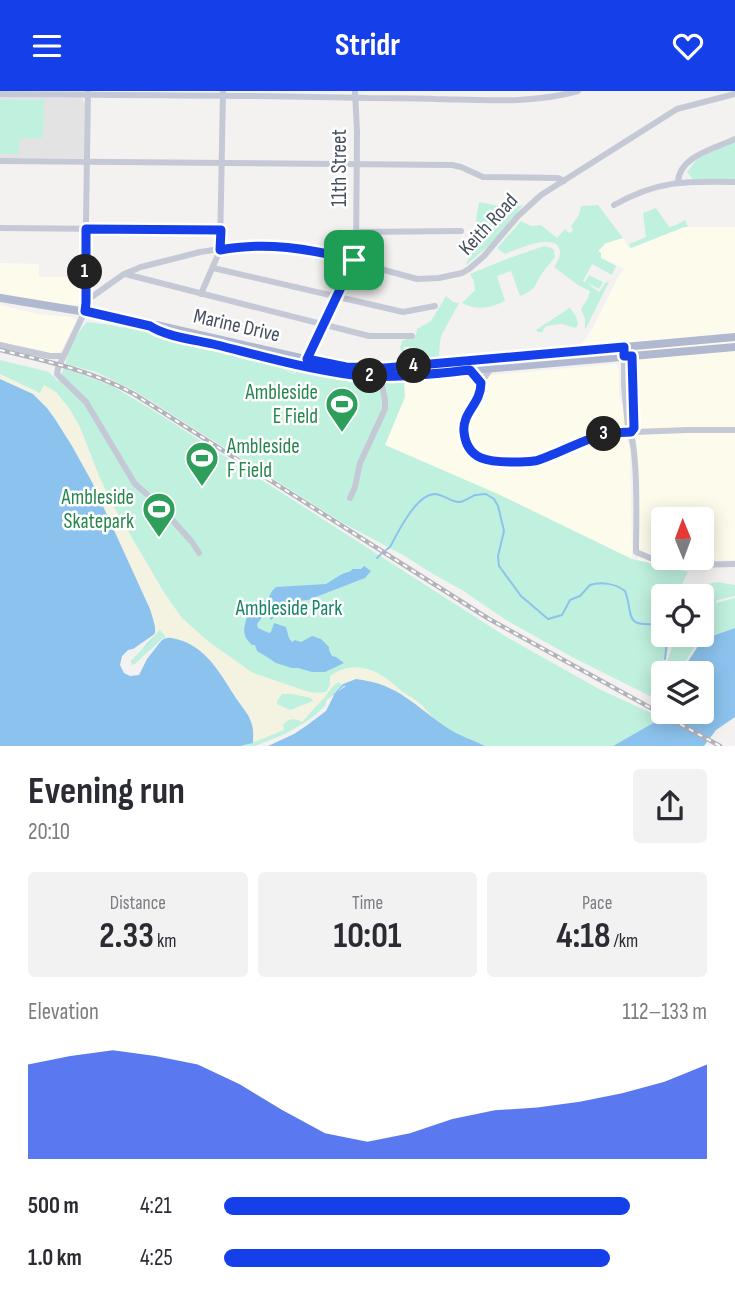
<!DOCTYPE html>
<html lang="en">
<head>
<meta charset="utf-8">
<style>
	:root { --surface:#fff; --page:#f2f2f3; --text:#2b2b33; --muted:#7c7c81; --accent:#1540e9 }
	body { margin:0; font-family:"Sofia Sans Condensed",sans-serif; background:var(--page); color:var(--text); height:100vh; display:flex; flex-direction:column; font-size:26px; white-space:nowrap }
	* { box-sizing:border-box; margin:0 }
	p { font-size:23px; color:var(--muted) }
	.icon { flex:none; width:38px; height:38px; fill:none; stroke:currentColor; stroke-width:2; stroke-linecap:round; stroke-linejoin:round }
	.map { position:relative; height:655px; overflow:hidden }
	.drawer { display:flex; flex-direction:column; background:var(--surface); flex:1 }
	.drawer>* { flex:none }
	.needle { width:46px; rotate:359deg }
	.tools { position:absolute; left:651px; top:416px; display:grid; gap:14px }
	.tools a { display:grid; place-items:center; width:63px; height:63px; border-radius:7px; background:var(--surface); box-shadow:0 4px 18px #0003; font-size:35px }
	.pin { position:absolute; display:grid; place-items:center; width:60px; height:60px; color:#fff; margin:-30px; border-radius:14px; box-shadow:0 4px 10px #0006 }
	.km { position:absolute; width:35px; height:35px; margin:-18px; border-radius:50%; background:#222; color:#fff; font-size:19px; line-height:35px; text-align:center }
	.round { display:grid; place-items:center; flex:none; width:74px; height:74px; border-radius:7px; background:var(--page) }
	.overview { display:flex; align-items:center; justify-content:space-between; height:119px; padding:0 28px }
	h1 { font-size:38px; font-weight:700; line-height:52px }
	.metrics { display:grid; grid-template-columns:repeat(3,1fr); gap:10px; height:119px; padding:7px 28px }
	.metrics div { display:grid; align-content:center; border-radius:7px; background:var(--page); text-align:center }
	.metrics b { font-size:35px; font-weight:700 }
	.metrics small { font-size:19px; font-weight:400 }
	.metrics p { font-size:19px }
	.chart { height:196px; padding:14px 28px }
	.chart p { display:flex; justify-content:space-between }
	.chart svg { width:100%; height:126px; margin-top:7px; fill:var(--accent); opacity:.7 }
	ul { padding:0 28px; list-style:none; font-size:23px }
	li { display:grid; grid-template-columns:112px 84px 1fr; align-items:center; height:52px }
	li i { height:18px; border-radius:9px; background:var(--accent) }
	header { display:flex; justify-content:space-between; align-items:center; height:91px; padding:0 28px; background:var(--accent); color:#fff; font-size:32px; font-weight:700 }
	.map>svg:first-child { display:block }
	.commercial { fill:#fdfcec; fill-rule:evenodd }
	.education { fill:#e4e3e3 }
	.green { fill:#c0f1de }
	.sand { fill:#f4f3e2; fill-rule:evenodd }
	.water { fill:#8cc3ee }
	.pier { fill:#f3f2f1 }
	.lines { fill:none; stroke-linecap:round; stroke-linejoin:round }
	.stream { stroke:#8cc3ee; stroke-width:2 }
	.minor { stroke:#c5c9d6; stroke-width:6 }
	.major { stroke:#b0b9d0; stroke-width:8 }
	.rail-casing { stroke:#b3b4bb; stroke-width:4.5 }
	.rail { stroke:#fff; stroke-width:2; stroke-dasharray:5; stroke-linecap:butt }
	.route-casing { stroke:#fff; stroke-width:14 }
	.route { stroke:#1540e9; stroke-width:9 }
	.labels { text-anchor:middle; stroke-width:5; stroke-linejoin:round; paint-order:stroke }
	.street-label { font-size:21px; fill:#484f5f; stroke:#fff }
	.leisure-label { font-size:21px; fill:#27864d; stroke:#fff; text-anchor:end }
	.park-label { font-size:21px; fill:#168467; stroke:#fff }
</style>
</head>
<body>
<header><svg class="icon" aria-label="menu" viewBox="0 0 24 24"><path d="M4 6h16M4 12h16M4 18h16"/></svg>Stridr<svg class="icon" aria-label="heart" viewBox="0 0 24 24"><path d="M12 20l-8-8c-3-5 5-10 8-4 3-6 11-1 8 4z"/></svg></header>
<div class="map">
<svg width="735" height="655" viewBox="0 0 735 655">
	<rect width="100%" height="100%" fill="#f3f2f1"/>
	<!-- commercial -->
	<g class="commercial">
		<path d="M684,136H735V469L649,472L638,469L636,271L616,254L580,256L591,240L617,188L624,178L601,166L598,160L606,152L623,147L629,158ZM663,429H702V467H663Z"/>
		<polygon points="0,172 39,173 39,186 81,186 80,212 77,214 58,213 0,202"/>
		<polygon points="0,214 38,223 72,226 75,228 76,231 61,260 58,262 52,263 0,251"/>
		<polygon points="615,273 619,276 619,305 624,319 626,345 630,357 632,468 379,354 403,292"/>
	</g>
	<!-- education -->
	<polygon class="education" points="0,6 82,7 85,13 84,67 0,67"/>
	<!-- green -->
	<g class="green">
		<polygon points="0,9 44,9 43,47 20,47 19,63 0,63"/>
		<polygon points="735,50 735,89 693,88 687,81 698,67"/>
		<polygon points="479,111 508,117 523,114 491,153 465,175 477,150 476,129"/>
		<path d="M598,114L623,147L606,152L598,160L601,162V167L616,175L612,184L592,173L583,190L585,191L589,184L603,191L599,198L586,191L599,201L606,191H609L585,239V228L581,218L588,207L590,200L578,194L554,176C557,172 560,167 560,161C558,139 516,159 505,163L497,157L521,130L531,135L541,134L557,147L565,138L569,142L573,140L571,135L579,124L581,115Z"/>
		<polygon points="656,117 669,136 676,134 685,129 688,136 684,136 631,157 629,153 646,146 643,122"/>
		<path d="M544,155L552,157L554,159L555,166C551,172 547,175 544,180C533,193 540,197 520,205L511,180L497,185L505,210C490,217 478,220 462,212L475,199L474,190L470,183L504,169Z"/>
		<path d="M446,205L453,211L459,212L442,243L440,250L439,267C431,271 423,273 414,269L415,262L413,256H404L403,263L400,257L402,250L416,244L417,238L431,230Z"/>
		<polygon points="569,216 576,225 578,234 575,237 562,233 546,235 542,241 538,241 536,239 568,218"/>
		<path d="M87,231L112,234L127,238L113,233L299,276L293,282L280,277L293,283L300,278L350,289L382,291H404L405,306L385,354L498,403L632,468L688,481L676,506H663V544H672L662,573L657,607L656,608L572,566L506,529L462,499L433,483L403,464L343,432L135,300L96,281L66,273C66,259 78,241 87,231Z"/>
		<polygon points="0,269 49,281 58,290 64,277 112,295 151,318 505,545 599,598 662,627 613,655 485,655 343,593 330,607 324,617 297,639 259,655 240,655 135,575 130,574 0,288"/>
		<path d="M718,491L735,494V505L717,509L716,512L735,507V537L715,544L710,549L700,553V544H702V542L703,546L710,540C704,534 701,530 705,521L703,522L702,527V506H681L688,493L702,494Z"/>
		<path d="M676,544H699C695,559 685,571 675,583H663Z"/>
	</g>
	<!-- sand -->
	<path class="sand" d="M0,283L40,302L44,294L56,301L69,317L80,336L99,385L114,416L165,503L182,527L209,551L253,582L306,600L314,602L326,601L330,594V585C355,567 380,579 399,598C405,603 412,606 418,611C423,615 428,621 433,627L306,635L344,595L338,591C331,596 328,603 322,609C315,616 309,623 302,631C295,627 288,627 283,634L284,639L249,653L145,573L166,546L160,539L149,547L0,307ZM282,603H292L311,607L313,610L290,619L277,613V610Z"/>
	<!-- water -->
	<g class="water">
		<path d="M0,288L33,303L47,317L55,328L72,355L92,391L150,518C152,525 156,535 155,541C152,555 133,560 130,574L135,575C143,566 154,551 167,547C172,546 178,549 183,550C208,560 220,582 234,604C239,613 248,621 251,631C254,638 253,645 253,652L240,655H0Z"/>
		<path d="M364,475L371,480L365,487L308,509L286,511L277,517L274,526L271,529L267,524L263,525L257,533L258,537L269,542L271,541L274,532L286,536L289,547L292,551L295,549L301,551L312,545L321,548L329,556V559L332,565L336,566L344,572L325,581H312L298,577H292L276,572L267,566L257,560L255,554H252C239,542 246,536 247,522L251,521L260,509L267,510L272,500L276,496L326,493L342,483L351,480L352,478H361Z"/>
		<polygon points="735,537 735,626 716,639 704,655 613,655 662,627 657,612 663,617 663,621 702,621 702,583 678,583 687,572 702,549 710,549 715,544"/>
		<path d="M356,588C400,593 415,616 449,638C460,645 473,649 485,655H259L297,639L324,617L330,607L343,593Z"/>
	</g>
	<!-- pier -->
	<g class="pier">
		<polygon points="159,540 131,570 132,574 135,573 145,563 165,545 147,568 139,584 130,585 124,582 120,574 122,565 128,559 133,558"/>
		<polygon points="344,595 346,595 335,602 326,620 306,635 294,643 268,655 255,655 285,643 304,632 314,625 325,615 327,609"/>
	</g>
	<g class="lines">
		<!-- stream -->
		<g class="stream">
			<path d="M386,459L390,456C398,441 416,404 434,403C444,403 451,412 460,411C466,410 470,406 475,404C477,404 484,403 486,403L494,408L498,415L504,440L498,465L499,475L521,505L548,528L562,524L570,509L580,505L590,494C601,490 616,493 625,500C634,524 623,535 655,533L663,539"/>
			<polyline points="377,467 381,463"/>
			<polyline points="665,568 667,551 666,544"/>
			<polyline points="665,577 667,583"/>
		</g>
		<!-- minor -->
		<g class="minor">
			<polyline points="88,0 85,195 86,212 85,220 58,277 57,283 86,311 135,393 157,412 192,451 199,462"/>
			<path d="M0,3C122,4 245,4 367,7C390,7 413,7 436,8C483,9 532,13 578,0"/>
			<polyline points="0,70 452,74 461,76 483,86 558,87 564,90"/>
			<path d="M678,91C679,65 716,57 735,48"/>
			<path d="M614,114C659,89 686,90 735,91"/>
			<polyline points="0,137 221,139"/>
			<polyline points="357,141 461,140"/>
			<polyline points="213,177 403,221 435,215"/>
			<polyline points="125,183 369,245 412,245"/>
			<polyline points="201,203 220,159 223,0"/>
			<polyline points="86,210 124,183 141,176 200,161 240,155 261,155 319,161 417,188 439,187 462,182 469,178 484,165 518,125 541,104 677,18 735,3"/>
			<polyline points="0,254 50,265 63,265"/>
			<path d="M624,265V294L628,337C639,354 636,437 636,461L662,472L691,474L735,473"/>
			<polyline points="307,268 356,164 357,41 355,0"/>
			<polyline points="491,277 481,292 480,305 468,323 463,336 465,348 470,358 477,365 486,369 535,370 594,346 610,342 687,339 735,339"/>
			<polyline points="631,341 634,337 632,264"/>
			<polyline points="350,407 355,396 360,372 385,318 385,309 380,285"/>
		</g>
		<!-- major -->
		<g class="major">
			<path d="M0,207L92,222L150,235C167,246 197,249 217,254C279,269 340,286 404,285L735,256"/>
			<polyline points="156,234 336,275 375,277 413,275 735,246"/>
		</g>
		<defs>
			<path id="rail" d="M0,259C47,270 92,280 134,303L489,528L720,655"/>
		</defs>
		<!-- rail casing -->
		<use href="#rail" class="rail-casing"/>
		<!-- rail -->
		<use href="#rail" class="rail"/>
	</g>
	<g class="lines">
		<defs>
			<path id="route" d="M86,138L221,139L220,159C265,150 310,158 354,169L307,268L346,276L385,277L624,256V265H632L634,337L631,341C622,342 613,341 604,343C587,348 571,356 554,363C548,365 541,369 534,370C527,371 520,371 513,371C490,371 467,370 464,341C462,321 481,313 481,292L470,279C431,283 392,288 353,284C307,278 261,265 217,254C197,249 167,246 150,235L85,220L86,212Z"/>
		</defs>
		<!-- route casing -->
		<use href="#route" class="route-casing"/>
		<!-- route -->
		<use href="#route" class="route"/>
	</g>
	<!-- icons -->
	<defs>
		<symbol id="stadium-pin" viewBox="-11 -11 22 30"><path d="M0 17L-7.5 6A9.5 9.5 0 1 1 7.5 6Z" fill="#2e9e5b" stroke="#fff"/><path d="M0-5a6.5 5 0 1 0 0 10a6.5 5 0 1 0 0-10ZM-3.5-1.8h7v3.6h-7Z" fill="#fff"/></symbol>
	</defs>
	<g fill-rule="evenodd">
		<use href="#stadium-pin" x="323" y="294" width="38" height="52"/>
		<use href="#stadium-pin" x="183" y="348" width="38" height="52"/>
		<use href="#stadium-pin" x="140" y="399" width="38" height="52"/>
	</g>
	<g class="labels">
		<!-- street labels -->
		<g class="street-label">
			<text transform="translate(339 77) rotate(-90)" y="7">11th Street</text>
			<text transform="translate(488 133) rotate(-47)" y="7">Keith Road</text>
			<text transform="translate(237 234) rotate(13)" y="7">Marine Drive</text>
		</g>
		<!-- leisure labels -->
		<g class="leisure-label">
			<text x="318" y="308">Ambleside<tspan x="318" dy="24">E Field</tspan></text>
			<text x="227" y="362" text-anchor="start">Ambleside<tspan x="227" dy="24">F Field</tspan></text>
			<text x="134" y="413">Ambleside<tspan x="134" dy="24">Skatepark</tspan></text>
		</g>
		<!-- park labels -->
		<g class="park-label">
			<text x="289" y="524">Ambleside Park</text>
		</g>
	</g>
</svg>
<div class="tools">
<a><svg class="needle" viewBox="-14 -14 28 28"><path d="M0-13l5 13h-10z" fill="#e53935"/><path d="M0 13l5-13h-10z" fill="#7c7c81"/></svg></a>
<a><svg class="icon" aria-label="locate" viewBox="0 0 24 24"><circle cx="12" cy="12" r="6"/><path d="M12 2v4M12 18v4M2 12h4M18 12h4"/></svg></a>
<a><svg class="icon" aria-label="layers" viewBox="0 0 24 24"><path d="M12 4l9 5-9 5-9-5zM3 14l9 5 9-5"/></svg></a>
</div>
<div class="pin" style="left:354px;top:169px;background:#1e9e55"><svg class="icon" aria-label="arrive" viewBox="0 0 24 24"><path d="M6 21V4h12l-3 4 3 4H6"/></svg></div>
<b class="km" style="left:85px;top:181px">1</b>
<b class="km" style="left:370px;top:285px">2</b>
<b class="km" style="left:604px;top:343px">3</b>
<b class="km" style="left:414px;top:275px">4</b>
</div>
<section class="drawer">
<div class="overview"><div><h1>Evening run</h1><p>20:10</p></div><a class="round"><svg class="icon" aria-label="share" viewBox="0 0 24 24"><path d="M12 15V3M7 8l5-5 5 5M5 13v7h14v-7"/></svg></a></div>
<div class="metrics">
<div><p>Distance</p><b>2.33<small> km</small></b></div>
<div><p>Time</p><b>10:01</b></div>
<div><p>Pace</p><b>4:18<small> /km</small></b></div>
</div>
<div class="chart"><p><span>Elevation</span>112–133 m</p>
<svg viewBox="0 0 160 44" preserveAspectRatio="none"><path d="M0 44V11L10 8L20 6L30 8L40 11L50 18L60 27L70 35L80 38L90 35L100 30L110 27L120 26L130 24L140 21L150 17L160 11V44z"/></svg>
</div>
<ul>
<li><b>500 m</b>4:21<i style="width:84%"></i></li>
<li><b>1.0 km</b>4:25<i style="width:80%"></i></li>
</ul>
</section>
</body>
</html>
